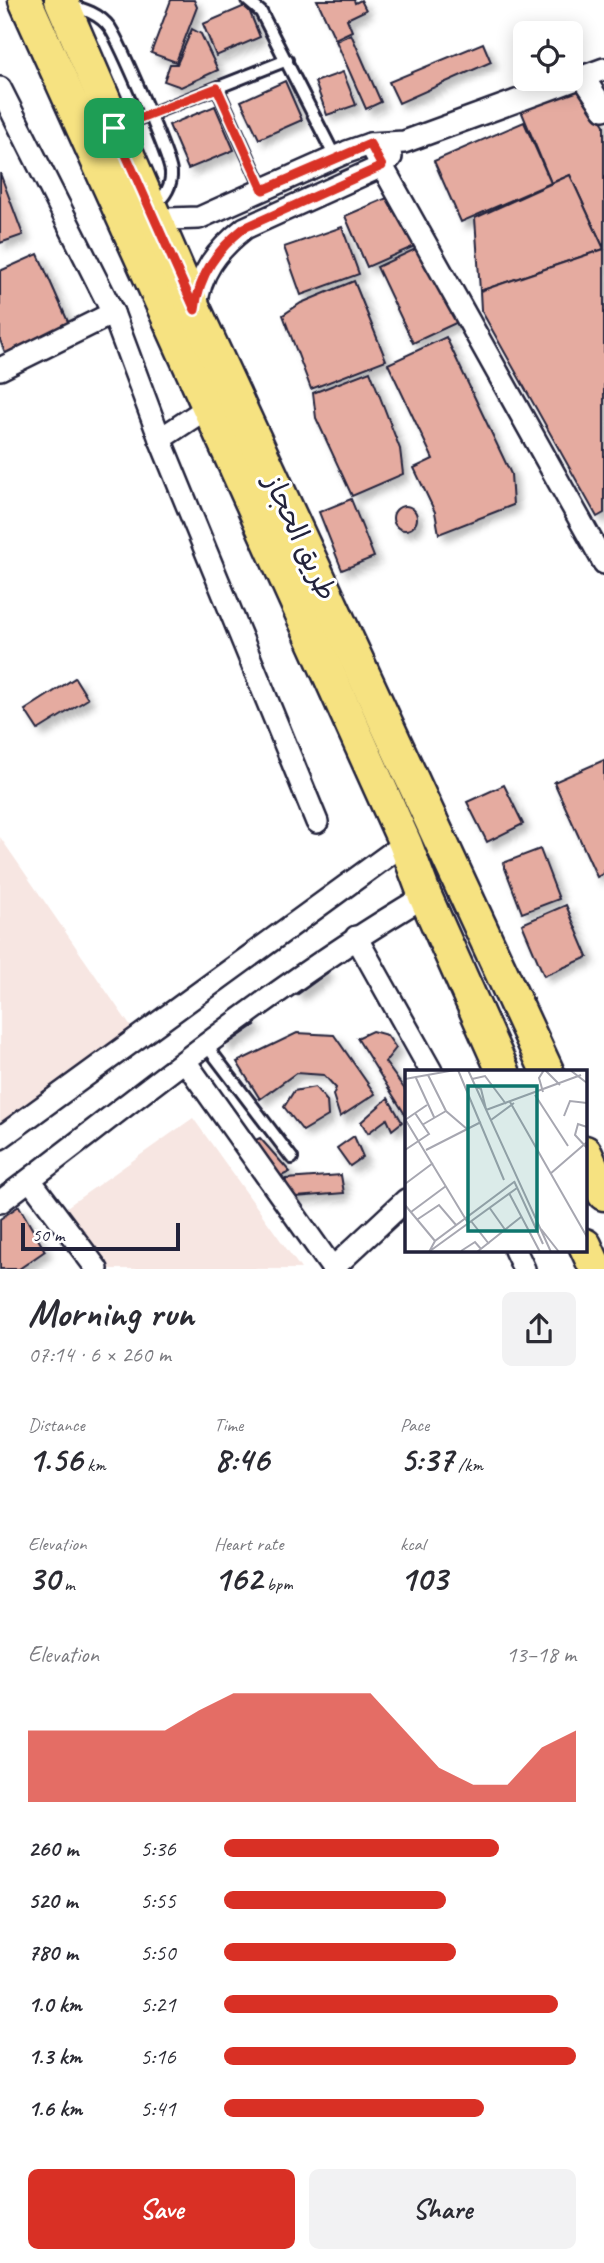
<!DOCTYPE html>
<html lang="en">
<head>
<meta charset="utf-8">
<style>
	:root { --surface:#fff; --page:#f2f2f3; --text:#2b2b33; --muted:#7c7c81; --accent:#d93025 }
	body { margin:0; font-family:Caveat,"Playpen Sans Arabic",sans-serif; background:var(--page); color:var(--text); height:100vh; display:flex; flex-direction:column; font-size:26px; white-space:nowrap }
	* { box-sizing:border-box; margin:0 }
	p { font-size:23px; color:var(--muted) }
	.icon { flex:none; width:38px; height:38px; fill:none; stroke:currentColor; stroke-width:2; stroke-linecap:round; stroke-linejoin:round }
	.map { position:relative; height:1269px; overflow:hidden }
	.details { display:flex; flex-direction:column; background:var(--surface); flex:1 }
	.details>* { flex:none }
	.tools { position:absolute; left:513px; top:21px; display:grid; gap:14px }
	.tools a { display:grid; place-items:center; width:70px; height:70px; border-radius:10px; background:var(--surface); box-shadow:0 4px 18px #0003; font-size:35px }
	.scale { position:absolute; left:21px; bottom:18px; width:159px; box-sizing:border-box; padding-left:7px; border:4px solid #22223b; border-top:0; font-size:19px; line-height:24px; white-space:nowrap; color:#22223b; -webkit-text-stroke:5px #fff; paint-order:stroke }
	.pin { position:absolute; display:grid; place-items:center; width:60px; height:60px; color:#fff; margin:-30px; border-radius:14px; box-shadow:0 4px 10px #0006 }
	.round { display:grid; place-items:center; flex:none; width:74px; height:74px; border-radius:10px; background:var(--page) }
	.head { display:flex; align-items:center; justify-content:space-between; height:119px; padding:0 28px }
	h1 { font-size:38px; font-weight:700; line-height:52px }
	.stats { display:grid; grid-template-columns:repeat(3,1fr); gap:10px; height:119px; padding:7px 28px }
	.stats div { display:grid; align-content:center }
	.stats b { font-size:35px; font-weight:700 }
	.stats small { font-size:19px; font-weight:400 }
	.stats p { font-size:19px }
	.chart { height:196px; padding:14px 28px }
	.chart p { display:flex; justify-content:space-between }
	.chart svg { width:100%; height:126px; margin-top:7px; fill:var(--accent); opacity:.7 }
	.action { display:flex; gap:14px; margin-top:auto; padding:14px 28px }
	.action a { flex:1; height:80px; border-radius:10px; background:var(--accent); color:#fff; font-size:28px; font-weight:700; line-height:80px; text-align:center }
	.action a+a { background:var(--page); color:var(--text) }
	ul { padding:0 28px; list-style:none; font-size:23px }
	li { display:grid; grid-template-columns:112px 84px 1fr; align-items:center; height:52px }
	li i { height:18px; border-radius:9px; background:var(--accent) }
	.map>svg:first-child { display:block }
	.built { fill:#f7e6e2 }
	.building { fill:#e5aba0; stroke:#22223b; stroke-width:2; filter:url(#shadow) }
	.lines { fill:none; stroke-linecap:round; stroke-linejoin:round }
	.service-casing { stroke:#22223b; stroke-width:16 }
	.minor-casing { stroke:#22223b; stroke-width:26 }
	.primary-casing { stroke:#22223b; stroke-width:37 }
	.service { stroke:#fff; stroke-width:10 }
	.minor { stroke:#fff; stroke-width:21 }
	.primary { stroke:#f6e281; stroke-width:32 }
	.route-casing { stroke:#fff; stroke-width:14 }
	.route { stroke:#d93025; stroke-width:9 }
	.labels { text-anchor:middle; stroke-width:6; stroke-linejoin:round; paint-order:stroke }
	.street-label { font-size:28px; fill:#22223b; stroke:#fff }
	.inset-road { fill:none; stroke:#a7a7b1; stroke-width:2 }
	.view { fill:#0f766e; fill-opacity:0.15; stroke:#0f766e; stroke-width:3.5 }
	.inset-edge { fill:none; stroke:#22223b; stroke-width:3.5 }
</style>
</head>
<body>
<div class="map">
<svg width="604" height="1269" viewBox="0 0 604 1269">
	<defs>
		<filter id="shadow"><feDropShadow dx="6" dy="6" stdDeviation="3.5" flood-color="#0004"/></filter>
	</defs>
	<rect width="100%" height="100%" fill="#fff"/>
	<filter id="ink" filterUnits="userSpaceOnUse"><feTurbulence type="fractalNoise" baseFrequency=".0143" numOctaves="2"/><feDisplacementMap in="SourceGraphic" scale="14" xChannelSelector="R" yChannelSelector="G"/><feConvolveMatrix kernelMatrix="1 2 1 2 8 2 1 2 1" color-interpolation-filters="sRGB"/></filter>
	<g filter="url(#ink)">
		<!-- built -->
		<g class="built">
			<polygon points="0,837 142,1043 7,1135 0,1125"/>
			<polygon points="193,1118 301,1269 107,1269 64,1209"/>
		</g>
		<!-- building -->
		<g class="building">
			<polygon points="171,0 194,0 197,7 176,62 151,53"/>
			<polygon points="317,0 354,0 355,3 361,0 366,10 347,19 352,31 335,39"/>
			<polygon points="247,5 260,37 216,56 203,24"/>
			<polygon points="192,29 201,34 218,70 181,87 164,81 170,64 177,64"/>
			<polygon points="351,34 381,102 366,109 336,41"/>
			<polygon points="483,43 491,62 399,103 389,82"/>
			<polygon points="343,72 356,105 327,115 315,82"/>
			<polygon points="285,81 302,120 259,139 241,101"/>
			<polygon points="579,88 604,125 604,249 570,175 551,183 520,108"/>
			<polygon points="215,106 234,150 188,169 169,125"/>
			<polygon points="524,122 551,183 461,222 434,161"/>
			<polygon points="0,173 23,235 0,243"/>
			<polygon points="570,175 604,249 480,291 475,218"/>
			<polygon points="394,195 417,245 367,267 345,216"/>
			<polygon points="342,227 359,274 301,295 284,247"/>
			<polygon points="424,245 460,321 413,343 377,267"/>
			<polygon points="604,249 604,513 597,517 481,310 480,291"/>
			<polygon points="38,254 73,333 6,355 0,340 0,271"/>
			<polygon points="354,281 386,360 311,389 283,315 301,303"/>
			<polygon points="446,337 511,474 513,505 439,534 435,512 414,468 433,459 388,364"/>
			<polygon points="370,371 400,449 403,474 352,496 316,418 313,393"/>
			<polygon points="351,499 374,557 342,570 319,512"/>
			<circle cx="405" cy="518" r="12"/>
			<polygon points="75,678 88,699 38,730 25,710"/>
			<polygon points="604,760 604,873 597,877 554,782"/>
			<polygon points="504,785 523,824 487,842 467,802"/>
			<polygon points="540,849 559,899 522,913 503,863"/>
			<polygon points="566,905 588,957 544,976 522,924"/>
			<polygon points="322,966 327,973 298,994 292,985"/>
			<polygon points="249,1018 255,1025 226,1045 221,1036"/>
			<polygon points="372,1031 387,1035 396,1048 385,1062 406,1091 406,1116 357,1038"/>
			<polygon points="297,1033 334,1035 375,1094 340,1117 333,1095 336,1088 324,1075 296,1073 260,1099 237,1062"/>
			<polygon points="315,1087 327,1101 328,1116 303,1131 284,1107 294,1091"/>
			<polygon points="388,1098 402,1122 392,1130 387,1119 368,1133 361,1122"/>
			<polygon points="354,1136 363,1157 350,1166 337,1148"/>
			<polygon points="260,1138 290,1172 275,1179 251,1142"/>
			<polygon points="341,1175 344,1193 284,1198 286,1179"/>
			<polygon points="19,1206 45,1251 19,1269 0,1269 0,1219"/>
		</g>
		<g class="lines">
			<defs>
				<g id="service">
					<polyline points="247,0 261,12 335,157"/>
					<path d="M68,5C84,9 100,14 110,28C121,45 169,155 171,172C172,185 165,197 155,204"/>
					<polyline points="217,88 263,190"/>
					<polyline points="120,126 287,60"/>
					<polyline points="206,1045 292,1158"/>
				</g>
				<g id="minor">
					<polyline points="583,77 604,109"/>
					<polyline points="0,88 113,313 160,439 317,822"/>
					<polyline points="370,144 604,563"/>
					<polyline points="153,215 168,219 199,218 347,152 370,144 404,142 604,69"/>
					<path d="M196,309C199,273 217,250 245,228L382,166L391,157"/>
					<polyline points="0,369 113,313"/>
					<polyline points="160,439 207,408"/>
					<polyline points="356,937 431,1071"/>
					<polyline points="185,1061 333,1269"/>
					<polyline points="0,1138 405,843"/>
					<polyline points="30,1180 97,1269"/>
					<path d="M0,1202C139,1097 274,985 425,896"/>
					<polyline points="515,1250 524,1269"/>
					<polyline points="332,1269 406,1200"/>
				</g>
				<g id="primary">
					<polyline points="25,0 405,843 425,896 503,1071"/>
					<polyline points="61,0 195,310 547,1071"/>
					<polyline points="585,1152 604,1194"/>
					<polyline points="585,1245 596,1269"/>
				</g>
			</defs>
			<!-- service casing -->
			<use href="#service" class="service-casing"/>
			<!-- minor casing -->
			<use href="#minor" class="minor-casing"/>
			<!-- primary casing -->
			<use href="#primary" class="primary-casing"/>
			<!-- service -->
			<use href="#service" class="service"/>
			<!-- minor -->
			<use href="#minor" class="minor"/>
			<!-- primary -->
			<use href="#primary" class="primary"/>
		</g>
	</g>
	<g class="lines" filter="url(#ink)">
		<defs>
			<path id="route" d="M217,88L263,190L370,144L382,166L244,228C217,250 199,274 195,310L114,128Z"/>
		</defs>
		<!-- route casing -->
		<use href="#route" class="route-casing"/>
		<!-- route -->
		<use href="#route" class="route"/>
	</g>
	<g class="labels">
		<!-- street labels -->
		<g class="street-label">
			<text transform="translate(301 537) rotate(65)" y="10">طريق الحجاز</text>
		</g>
	</g>
	<!-- overview -->
	<g transform="translate(405 1070)">
		<rect width="182" height="182" fill="#fff"/>
		<path class="inset-road" d="M53,0L99,110M63,0L146,182M140,0L155,15M165,0L182,13M23,5L41,41L62,59M11,8L29,47M0,9L50,0M67,9L80,6L101,34M70,16L76,19L81,39M138,22L134,8L139,0M130,25L163,76M105,32L182,167M81,40L176,5M159,46L165,31L182,33M0,49L63,153M0,50L22,35M86,50L109,33M17,55L41,41M182,57L173,54L170,65L182,78M0,80L24,64L10,43M21,80L76,52M145,104L182,72M109,111L138,174M0,114L28,93M104,123L135,182M0,135L30,171M84,137L101,161M6,142L41,116M13,149L34,135L51,155M66,151L84,174M136,159L154,182M25,181L112,118M56,181L70,172L76,179M24,182L30,171L109,112M72,182L116,147"/>
		<path class="view" d="M63,16H132V161H63Z"/>
		<rect width="182" height="182" class="inset-edge"/>
	</g>
</svg>
<div class="tools">
<a><svg class="icon" aria-label="locate" viewBox="0 0 24 24"><circle cx="12" cy="12" r="6"/><path d="M12 2v4M12 18v4M2 12h4M18 12h4"/></svg></a>
</div>
<div class="scale">50 m</div>
<div class="pin" style="left:114px;top:128px;background:#1e9e55"><svg class="icon" aria-label="arrive" viewBox="0 0 24 24"><path d="M6 21V4h12l-3 4 3 4H6"/></svg></div>
</div>
<section class="details">
<div class="head"><div><h1>Morning run</h1><p>07:14 · 6 × 260 m</p></div><a class="round"><svg class="icon" aria-label="share" viewBox="0 0 24 24"><path d="M12 15V3M7 8l5-5 5 5M5 13v7h14v-7"/></svg></a></div>
<div class="stats">
<div><p>Distance</p><b>1.56<small> km</small></b></div>
<div><p>Time</p><b>8:46</b></div>
<div><p>Pace</p><b>5:37<small> /km</small></b></div>
</div>
<div class="stats">
<div><p>Elevation</p><b>30<small> m</small></b></div>
<div><p>Heart rate</p><b>162<small> bpm</small></b></div>
<div><p>kcal</p><b>103</b></div>
</div>
<div class="chart"><p><span>Elevation</span>13–18 m</p>
<svg viewBox="0 0 160 44" preserveAspectRatio="none"><path d="M0 44V19L10 19L20 19L30 19L40 19L50 12L60 6L70 6L80 6L90 6L100 6L110 19L120 32L130 38L140 38L150 25L160 19V44z"/></svg>
</div>
<ul>
<li><b>260 m</b>5:36<i style="width:78%"></i></li>
<li><b>520 m</b>5:55<i style="width:63%"></i></li>
<li><b>780 m</b>5:50<i style="width:66%"></i></li>
<li><b>1.0 km</b>5:21<i style="width:95%"></i></li>
<li><b>1.3 km</b>5:16<i style="width:100%"></i></li>
<li><b>1.6 km</b>5:41<i style="width:74%"></i></li>
</ul>
<div class="action"><a>Save</a><a>Share</a></div>
</section>
</body>
</html>
